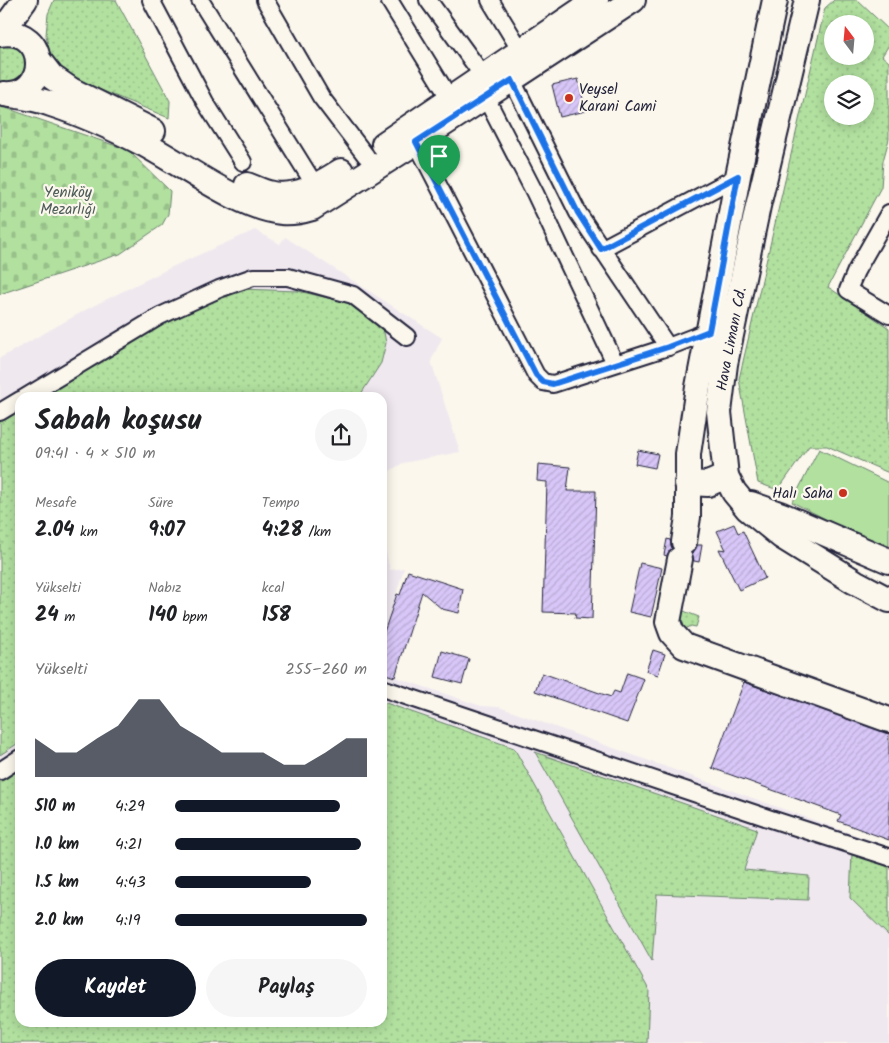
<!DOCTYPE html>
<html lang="tr">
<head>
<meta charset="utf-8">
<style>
	:root { --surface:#fff; --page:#f6f6f6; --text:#202124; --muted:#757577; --accent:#111827 }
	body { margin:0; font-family:Kalam,sans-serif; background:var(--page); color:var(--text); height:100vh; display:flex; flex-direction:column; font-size:19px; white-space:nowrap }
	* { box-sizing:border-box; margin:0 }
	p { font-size:16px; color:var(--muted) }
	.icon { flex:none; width:28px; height:28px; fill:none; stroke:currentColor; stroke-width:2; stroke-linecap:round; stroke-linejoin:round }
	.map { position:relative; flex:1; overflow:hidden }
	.side { position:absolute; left:15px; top:392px; width:372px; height:635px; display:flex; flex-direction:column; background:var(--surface); border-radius:15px; box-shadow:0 2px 12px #0003 }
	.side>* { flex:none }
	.needle { width:32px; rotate:344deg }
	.fabs { position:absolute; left:824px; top:15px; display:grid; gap:10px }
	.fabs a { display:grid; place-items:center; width:50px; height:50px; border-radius:50%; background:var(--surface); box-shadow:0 2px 12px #0003; font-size:25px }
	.pin { position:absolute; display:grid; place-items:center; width:42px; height:42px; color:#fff; margin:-51px -21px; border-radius:50% 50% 50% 0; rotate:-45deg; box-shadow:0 0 5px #0007 }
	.pin .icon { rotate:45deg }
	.round { display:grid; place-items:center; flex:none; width:52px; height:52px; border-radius:26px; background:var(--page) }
	.overview { display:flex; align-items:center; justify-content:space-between; height:85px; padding:0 20px }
	h1 { font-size:28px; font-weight:800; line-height:38px }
	.figures { display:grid; grid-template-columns:repeat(3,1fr); gap:8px; height:85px; padding:5px 20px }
	.figures div { display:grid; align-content:center }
	.figures b { font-size:21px; font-weight:800 }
	.figures small { font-size:14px; font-weight:400 }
	.figures p { font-size:14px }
	.chart { height:140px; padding:10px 20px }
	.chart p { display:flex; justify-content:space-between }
	.chart svg { width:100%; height:90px; margin-top:5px; fill:var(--accent); opacity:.7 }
	.primary-button { display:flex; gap:10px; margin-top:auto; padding:10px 20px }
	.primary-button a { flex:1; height:58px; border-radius:30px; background:var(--accent); color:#fff; font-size:20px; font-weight:800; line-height:58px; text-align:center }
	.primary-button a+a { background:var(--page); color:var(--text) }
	ul { padding:0 20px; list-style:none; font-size:16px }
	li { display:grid; grid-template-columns:80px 60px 1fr; align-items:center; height:38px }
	li i { height:12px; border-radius:6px; background:var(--accent) }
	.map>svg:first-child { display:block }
	.built { fill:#f0e8ef }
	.grass { fill:url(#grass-dots); stroke:#6a816d; fill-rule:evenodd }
	.cemetery { fill:url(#cemetery-stones); stroke:#6a816d }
	.pitch { fill:#b1e09f; stroke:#6a816d }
	.building { fill:url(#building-hatch); stroke:#22223b }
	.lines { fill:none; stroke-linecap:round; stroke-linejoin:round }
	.street-casing { stroke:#22223b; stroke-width:20 }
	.secondary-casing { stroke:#22223b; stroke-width:28 }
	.street { stroke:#fbf7ec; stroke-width:16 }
	.secondary { stroke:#fbf7ec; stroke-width:24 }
	.route-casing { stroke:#fff; stroke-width:10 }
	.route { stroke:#1a73e8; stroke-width:6 }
	.poi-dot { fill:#c8321e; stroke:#fbf7ec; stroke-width:2 }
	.labels { text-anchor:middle; stroke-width:4.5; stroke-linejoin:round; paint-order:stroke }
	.poi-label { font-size:15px; fill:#22223b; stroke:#fbf7ec; text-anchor:start }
	.park-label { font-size:15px; fill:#4d5b59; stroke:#fbf7ec }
	.street-label { font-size:15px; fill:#22223b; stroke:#fbf7ec }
</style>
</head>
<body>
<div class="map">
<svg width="889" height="1043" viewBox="0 0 889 1043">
	<defs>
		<pattern id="grass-dots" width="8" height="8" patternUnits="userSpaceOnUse" patternTransform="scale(1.25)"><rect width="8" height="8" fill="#b1e09f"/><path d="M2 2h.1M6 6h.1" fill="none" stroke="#98c08a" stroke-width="1.8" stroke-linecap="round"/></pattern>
		<pattern id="cemetery-stones" width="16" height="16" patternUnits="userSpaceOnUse" patternTransform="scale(1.25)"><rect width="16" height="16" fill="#b1e09f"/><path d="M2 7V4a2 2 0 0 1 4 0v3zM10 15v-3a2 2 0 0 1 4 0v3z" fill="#98c08a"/></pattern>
		<pattern id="building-hatch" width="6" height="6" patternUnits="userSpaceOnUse" patternTransform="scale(1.25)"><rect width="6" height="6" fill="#d7c6f7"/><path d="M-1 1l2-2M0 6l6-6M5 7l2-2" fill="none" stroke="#b8aad5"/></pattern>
	</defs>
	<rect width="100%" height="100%" fill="#fbf7ec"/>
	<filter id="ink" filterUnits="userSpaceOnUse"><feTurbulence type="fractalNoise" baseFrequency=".02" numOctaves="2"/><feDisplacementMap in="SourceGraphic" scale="10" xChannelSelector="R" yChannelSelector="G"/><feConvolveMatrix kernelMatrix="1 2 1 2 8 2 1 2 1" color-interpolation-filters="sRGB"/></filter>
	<g filter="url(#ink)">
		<!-- built -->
		<g class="built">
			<polygon points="255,230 280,244 285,237 442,338 431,361 460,452 403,463 383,475 382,398 20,398 20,1022 382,1022 383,673 481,706 499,707 889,847 889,1043 0,1043 0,358 89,308 176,265"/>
			<polygon points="382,535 390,570 404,568 383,638"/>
		</g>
		<!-- grass -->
		<g class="grass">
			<polygon points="54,0 116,0 170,101 169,118 69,77 49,52 46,35 48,14"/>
			<path d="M834,0H857L889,30V45L882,56L889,62V139L883,161L881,187L828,287L889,328V473L827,446H809L778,490L758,483L739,379L825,8ZM832,24H865V56H832ZM832,84H865V116H832Z"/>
			<path d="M0,41H2L25,52C27,72 23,84 0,81Z"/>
			<polygon points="240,289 298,291 350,303 383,327 386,343 381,363 359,397 37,398 165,321"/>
			<polygon points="20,408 20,742 0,755 0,420"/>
			<polygon points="676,608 699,617 696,627 691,626 684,630 678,630"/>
			<polygon points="383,702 514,748 649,990 647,1043 0,1043 0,782 20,769 20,1022 382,1022"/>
			<polygon points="535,752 757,829 744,870 809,876 808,900 657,894 652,961"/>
			<polygon points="852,853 889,867 889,936 850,898"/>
		</g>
		<!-- cemetery -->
		<polygon class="cemetery" points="0,106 128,150 170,191 168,214 162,225 120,254 0,294"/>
		<!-- pitch -->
		<polygon class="pitch" points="819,449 889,483 889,546 887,550 792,502"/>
		<!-- building -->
		<g class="building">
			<polygon points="578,79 586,111 560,117 552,85"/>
			<polygon points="638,450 658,454 655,468 635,464"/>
			<polygon points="538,464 570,467 567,491 596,491 592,619 575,618 576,613 543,612 547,482 537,481"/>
			<polygon points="734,524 738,533 743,531 765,578 739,590 719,549 726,550 717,531"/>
			<polygon points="667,539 670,540 672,548 667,556 664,555"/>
			<polygon points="697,545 702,545 699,562 694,561 692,553"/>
			<polygon points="640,563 662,568 651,617 629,612"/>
			<polygon points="408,571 463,589 459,613 442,609 422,592 395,677 382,673 382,638 397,594 400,595"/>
			<polygon points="653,650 665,654 658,675 646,671"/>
			<polygon points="442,651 469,659 462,684 435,677"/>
			<polygon points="542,673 611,697 614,691 620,693 627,673 644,679 627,723 535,691"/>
			<polygon points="744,682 889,733 889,840 838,821 841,815 712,768"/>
		</g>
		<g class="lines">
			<defs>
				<g id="street">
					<polyline points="151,0 205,102 243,162"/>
					<polyline points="200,0 316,187"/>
					<polyline points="265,0 321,97 366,156"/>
					<polyline points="389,0 450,99"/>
					<polyline points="428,0 484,77"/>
					<polyline points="490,0 521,51"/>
					<polyline points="512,80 578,213 668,347"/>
					<polyline points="485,96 535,193 615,363"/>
					<polyline points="416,142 536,375 543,382 553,384 668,347 709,331"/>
					<polyline points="889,213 856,271 848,290 889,315"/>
					<polyline points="601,249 738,176"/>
					<polyline points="24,398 160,316 219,289 253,277 288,277 353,295 407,337"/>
					<polyline points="0,412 20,400"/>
					<polyline points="382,688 774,820 889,857"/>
					<polyline points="0,771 20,758"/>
				</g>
				<g id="secondary">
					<polyline points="807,0 758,206 725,364 719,412 726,476 734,492 748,509 781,536 855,582 889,600"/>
					<polyline points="1,33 25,0"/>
					<path d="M0,34C50,26 50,98 4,94"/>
					<polyline points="38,59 52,77 71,90 153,131"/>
					<path d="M10,95C23,97 38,99 51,104C82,114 113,128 142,143C181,163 239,208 282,212C292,213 302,211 312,208L416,142L633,0"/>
					<polyline points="384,144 596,0"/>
					<path d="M247,185C255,188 264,193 273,194C299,198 320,184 341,171"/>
					<polyline points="687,483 708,484 726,476"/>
					<polyline points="751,504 782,515 889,561"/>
					<polyline points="684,542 688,517 688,454 698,387 738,176 775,0"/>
					<polyline points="680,559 668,622 672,633 684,646 889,720"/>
				</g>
			</defs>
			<!-- street casing -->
			<use href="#street" class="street-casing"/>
			<!-- secondary casing -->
			<use href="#secondary" class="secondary-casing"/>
			<!-- street -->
			<use href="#street" class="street"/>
			<!-- secondary -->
			<use href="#secondary" class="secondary"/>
		</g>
	</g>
	<g class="lines" filter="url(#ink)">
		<defs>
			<polygon id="route" points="512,80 578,213 601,249 738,176 709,331 668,347 553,384 543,382 536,375 416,142"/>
		</defs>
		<!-- route casing -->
		<use href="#route" class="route-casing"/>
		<!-- route -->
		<use href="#route" class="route"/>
	</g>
	<!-- markers -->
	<g class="poi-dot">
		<circle cx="569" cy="98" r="5"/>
		<circle cx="843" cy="493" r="5"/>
	</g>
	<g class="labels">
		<!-- poi labels -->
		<g class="poi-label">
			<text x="579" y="94">Veysel<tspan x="579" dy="17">Karani Cami</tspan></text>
			<text x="833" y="498" text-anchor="end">Halı Saha</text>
		</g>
		<!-- park labels -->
		<g class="park-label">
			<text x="68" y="197">Yeniköy<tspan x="68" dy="17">Mezarlığı</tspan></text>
		</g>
		<!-- street labels -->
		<g class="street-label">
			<text transform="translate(731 339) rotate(-79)" y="5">Hava Limanı Cd.</text>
		</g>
	</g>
</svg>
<div class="fabs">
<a><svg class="needle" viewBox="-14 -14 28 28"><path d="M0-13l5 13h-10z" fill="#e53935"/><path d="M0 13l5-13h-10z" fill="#757577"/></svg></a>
<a><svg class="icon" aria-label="layers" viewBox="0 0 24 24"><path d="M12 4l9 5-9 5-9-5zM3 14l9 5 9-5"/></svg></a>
</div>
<div class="pin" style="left:439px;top:186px;background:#1e9e55"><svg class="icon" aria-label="arrive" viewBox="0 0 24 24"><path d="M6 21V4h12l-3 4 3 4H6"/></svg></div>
<section class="side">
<div class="overview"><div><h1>Sabah koşusu</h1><p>09:41 · 4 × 510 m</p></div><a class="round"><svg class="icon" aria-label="share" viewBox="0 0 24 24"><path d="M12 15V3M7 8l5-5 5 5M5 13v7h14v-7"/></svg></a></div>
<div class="figures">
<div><p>Mesafe</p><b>2.04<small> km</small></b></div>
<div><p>Süre</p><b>9:07</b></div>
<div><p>Tempo</p><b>4:28<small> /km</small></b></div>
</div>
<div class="figures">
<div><p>Yükselti</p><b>24<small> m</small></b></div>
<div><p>Nabız</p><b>140<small> bpm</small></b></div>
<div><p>kcal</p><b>158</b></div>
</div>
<div class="chart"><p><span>Yükselti</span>255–260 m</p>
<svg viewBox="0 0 160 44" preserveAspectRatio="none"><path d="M0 44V25L10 32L20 32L30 25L40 19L50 6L60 6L70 19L80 25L90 32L100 32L110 32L120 38L130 38L140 32L150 25L160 25V44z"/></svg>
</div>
<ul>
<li><b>510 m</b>4:29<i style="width:86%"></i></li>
<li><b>1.0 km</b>4:21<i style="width:97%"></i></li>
<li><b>1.5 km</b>4:43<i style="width:71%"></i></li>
<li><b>2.0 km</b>4:19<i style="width:100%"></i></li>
</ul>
<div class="primary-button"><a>Kaydet</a><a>Paylaş</a></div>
</section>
</div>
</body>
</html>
